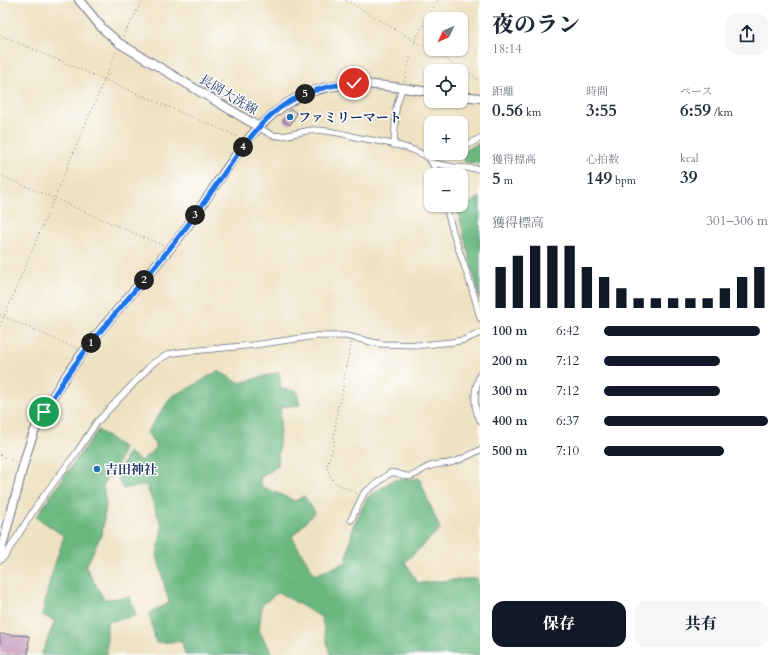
<!DOCTYPE html>
<html lang="ja">
<head>
<meta charset="utf-8">
<style>
	:root { --surface:#fff; --page:#f6f6f7; --text:#1f2937; --muted:#747a83; --accent:#111827 }
	body { margin:0; font-family:Cardo,"Noto Serif JP",serif; background:var(--page); color:var(--text); height:100vh; display:flex; flex-direction:column; font-size:15px; white-space:nowrap }
	* { box-sizing:border-box; margin:0 }
	p { font-size:13px; color:var(--muted) }
	.icon { flex:none; width:22px; height:22px; fill:none; stroke:currentColor; stroke-width:2; stroke-linecap:round; stroke-linejoin:round }
	.map { position:relative; flex:1; overflow:hidden }
	.details { display:flex; flex-direction:column; background:var(--surface); width:300px }
	.details>* { flex:none }
	.needle { width:26px; rotate:226deg }
	.buttons { position:absolute; left:424px; top:12px; display:grid; gap:8px }
	.buttons a { display:grid; place-items:center; width:44px; height:44px; border-radius:8px; background:var(--surface); box-shadow:0 1px 3px #0004; font-size:20px }
	.pin { position:absolute; display:grid; place-items:center; width:34px; height:34px; color:#fff; margin:-17px; border:2px solid #fff; border-radius:50%; box-shadow:0 1px 4px #0007 }
	.km { position:absolute; width:20px; height:20px; margin:-10px; border-radius:50%; background:#222; color:#fff; font-size:11px; line-height:20px; text-align:center }
	.round { display:grid; place-items:center; flex:none; width:42px; height:42px; border-radius:12px; background:var(--page) }
	.head { display:flex; align-items:center; justify-content:space-between; height:68px; padding:0 12px }
	h1 { font-size:22px; font-weight:800; line-height:30px }
	.stats { display:grid; grid-template-columns:repeat(3,1fr); gap:6px; height:68px; padding:4px 12px }
	.stats div { display:grid; align-content:center }
	.stats b { font-size:17px; font-weight:800 }
	.stats small { font-size:11px; font-weight:400 }
	.stats p { font-size:11px }
	.chart { height:112px; padding:8px 12px }
	.chart p { display:flex; justify-content:space-between }
	.chart svg { width:100%; height:72px; margin-top:4px; stroke:var(--accent); stroke-width:6 }
	.primary-button { display:flex; gap:8px; margin-top:auto; padding:8px 12px }
	.primary-button a { flex:1; height:46px; border-radius:12px; background:var(--accent); color:#fff; font-size:16px; font-weight:800; line-height:46px; text-align:center }
	.primary-button a+a { background:var(--page); color:var(--text) }
	ul { padding:0 12px; list-style:none; font-size:13px }
	li { display:grid; grid-template-columns:64px 48px 1fr; align-items:center; height:30px }
	li i { height:10px; border-radius:5px; background:var(--accent) }
	main { display:flex; flex:1; min-height:0 }
	.map>svg:first-child { display:block }
	.forest { fill:#6bb880; stroke:#43746f }
	.building { fill:#c9a0c0 }
	.lines { fill:none; stroke-linecap:round; stroke-linejoin:round }
	.minor-casing { stroke:#656e81; stroke-width:7 }
	.secondary-casing { stroke:#656e81; stroke-width:10 }
	.path { stroke:#656e81; stroke-width:1; stroke-dasharray:1 3; stroke-linecap:butt }
	.minor { stroke:#fff; stroke-width:5.5 }
	.secondary { stroke:#fff; stroke-width:8 }
	.route-casing { stroke:#fff; stroke-width:8 }
	.route { stroke:#1a73e8; stroke-width:5 }
	.poi-dot { fill:#1f6fb2; stroke:#fff; stroke-width:1.5 }
	.labels { text-anchor:middle; stroke-width:3; stroke-linejoin:round; paint-order:stroke }
	.street-label { font-size:13px; fill:#1b2f5e; stroke:#fff }
	.poi-label { font-size:13px; font-weight:bold; fill:#1b2f5e; stroke:#fff; text-anchor:start }
</style>
</head>
<body>
<main>
<div class="map">
<svg width="480" height="655" viewBox="0 0 480 655">
	<rect width="100%" height="100%" fill="#fff"/>
	<filter id="ink" filterUnits="userSpaceOnUse"><feTurbulence type="fractalNoise" baseFrequency=".025" numOctaves="2"/><feDisplacementMap in="SourceGraphic" scale="8" xChannelSelector="R" yChannelSelector="G"/><feConvolveMatrix kernelMatrix="1 2 1 2 8 2 1 2 1" color-interpolation-filters="sRGB"/></filter>
	<filter id="wash" filterUnits="userSpaceOnUse"><feTurbulence type="fractalNoise" baseFrequency=".012" numOctaves="4" result="noise"/><feDisplacementMap in="SourceGraphic" scale="16" xChannelSelector="R" yChannelSelector="G"/><feGaussianBlur stdDeviation="0.9" result="paint"/><feColorMatrix in="noise" values="0 0 0 0 0 0 0 0 0 0 0 0 0 0 0 0 0 1.4 0 .05"/><feComposite in="paint" operator="in"/></filter>
	<g filter="url(#wash)">
		<rect width="100%" height="100%" fill="#efe2c3"/>
		<!-- forest -->
		<g class="forest">
			<polygon points="480,143 480,164 464,162 465,150"/>
			<polygon points="480,197 480,300 458,212"/>
			<polygon points="218,371 240,383 279,372 281,389 297,391 300,405 281,407 278,466 260,478 261,486 295,501 304,496 315,512 292,537 315,575 346,562 353,526 368,497 393,480 419,478 440,529 405,562 418,583 477,578 480,588 480,655 330,655 321,617 278,592 262,605 259,631 273,655 185,655 182,641 156,643 149,613 169,603 157,555 162,527 146,485 123,489 117,478 128,452 141,461 157,447 147,432 172,396 189,388"/>
			<polygon points="98,430 124,448 113,476 107,477 103,485 106,505 102,533 86,567 104,599 130,597 136,616 107,622 107,655 41,655 55,621 42,615 50,580 64,536 36,517 70,468"/>
		</g>
		<g id="blocks">
			<!-- building -->
			<g class="building">
				<polygon points="290,109 297,113 290,125 283,121"/>
				<polygon points="0,634 29,636 28,655 0,654"/>
			</g>
		</g>
	</g>
	<g filter="url(#ink)">
		<use href="#blocks" fill-opacity="0" stroke="#656e81" stroke-width="1"/>
		<g class="lines">
			<defs>
				<g id="minor">
					<path d="M259,127C263,130 268,134 272,135C284,139 302,130 314,130C330,130 344,134 360,138C378,141 412,146 427,157C433,162 435,169 438,175"/>
					<polyline points="394,145 396,108 402,88"/>
					<polyline points="461,149 480,138"/>
					<polyline points="427,157 450,153"/>
					<polyline points="433,163 453,167 480,169"/>
					<path d="M446,205C454,244 472,280 480,318"/>
					<path d="M480,374C474,390 472,405 480,420"/>
					<path d="M351,520L364,493L390,473C398,471 404,478 411,476C417,475 422,469 428,467C437,463 440,465 449,463C458,462 471,454 480,450"/>
					<polyline points="0,560 5,556 39,502 77,452 96,423 153,363 169,354 181,352 254,345 316,336 346,336 381,344 422,345 452,342 464,340 480,333"/>
				</g>
				<g id="secondary">
					<polyline points="79,0 102,28 119,43 259,127"/>
					<polyline points="461,96 480,98"/>
					<path d="M0,554C6,532 12,509 18,487C23,464 29,442 39,421C74,352 132,296 180,236C216,191 245,124 298,97C342,76 385,86 431,92"/>
				</g>
			</defs>
			<!-- minor casing -->
			<use href="#minor" class="minor-casing"/>
			<!-- secondary casing -->
			<use href="#secondary" class="secondary-casing"/>
			<!-- path -->
			<g class="path">
				<polyline points="346,0 480,80"/>
				<polyline points="0,35 241,138"/>
				<polyline points="123,36 143,0"/>
				<polyline points="404,82 415,40 438,0"/>
				<polyline points="0,175 164,246"/>
				<polyline points="0,315 78,349"/>
				<polyline points="0,326 117,50"/>
				<polyline points="352,343 346,365 342,394 338,406 333,447 327,465 329,474 332,479 336,483 358,494"/>
				<polyline points="0,455 17,463"/>
			</g>
			<!-- minor -->
			<use href="#minor" class="minor"/>
			<!-- secondary -->
			<use href="#secondary" class="secondary"/>
		</g>
	</g>
	<g class="lines" filter="url(#ink)">
		<defs>
			<path id="route" d="M44,412C81,346 136,293 181,234C199,211 215,186 232,162C244,146 255,129 271,115C293,95 324,85 354,83"/>
		</defs>
		<!-- route casing -->
		<use href="#route" class="route-casing"/>
		<!-- route -->
		<use href="#route" class="route"/>
	</g>
	<!-- markers -->
	<g class="poi-dot">
		<circle cx="290" cy="117" r="4"/>
		<circle cx="97" cy="469" r="4"/>
	</g>
	<g class="labels">
		<!-- street labels -->
		<g class="street-label">
			<text transform="translate(229 94) rotate(31)" y="5">長岡大洗線</text>
		</g>
		<!-- poi labels -->
		<g class="poi-label">
			<text x="298" y="122">ファミリーマート</text>
			<text x="105" y="474">吉田神社</text>
		</g>
	</g>
</svg>
<div class="buttons">
<a><svg class="needle" viewBox="-14 -14 28 28"><path d="M0-13l5 13h-10z" fill="#e53935"/><path d="M0 13l5-13h-10z" fill="#747a83"/></svg></a>
<a><svg class="icon" aria-label="locate" viewBox="0 0 24 24"><circle cx="12" cy="12" r="6"/><path d="M12 2v4M12 18v4M2 12h4M18 12h4"/></svg></a>
<a>+</a>
<a>−</a>
</div>
<div class="pin" style="left:44px;top:412px;background:#1e9e55"><svg class="icon" aria-label="arrive" viewBox="0 0 24 24"><path d="M6 21V4h12l-3 4 3 4H6"/></svg></div>
<div class="pin" style="left:354px;top:83px;background:#d93025"><svg class="icon" aria-label="check" viewBox="0 0 24 24"><path d="M5 12l5 5 9-10"/></svg></div>
<b class="km" style="left:91px;top:343px">1</b>
<b class="km" style="left:144px;top:280px">2</b>
<b class="km" style="left:195px;top:215px">3</b>
<b class="km" style="left:243px;top:147px">4</b>
<b class="km" style="left:305px;top:94px">5</b>
</div>
<section class="details">
<div class="head"><div><h1>夜のラン</h1><p>18:14</p></div><a class="round"><svg class="icon" aria-label="share" viewBox="0 0 24 24"><path d="M12 15V3M7 8l5-5 5 5M5 13v7h14v-7"/></svg></a></div>
<div class="stats">
<div><p>距離</p><b>0.56<small> km</small></b></div>
<div><p>時間</p><b>3:55</b></div>
<div><p>ペース</p><b>6:59<small> /km</small></b></div>
</div>
<div class="stats">
<div><p>獲得標高</p><b>5<small> m</small></b></div>
<div><p>心拍数</p><b>149<small> bpm</small></b></div>
<div><p>kcal</p><b>39</b></div>
</div>
<div class="chart"><p><span>獲得標高</span>301–306 m</p>
<svg viewBox="0 0 160 44" preserveAspectRatio="none"><path d="M5 44V19M15 44V12M25 44V6M35 44V6M45 44V6M55 44V19M65 44V25M75 44V32M85 44V38M95 44V38M105 44V38M115 44V38M125 44V38M135 44V32M145 44V25M155 44V19"/></svg>
</div>
<ul>
<li><b>100 m</b>6:42<i style="width:95%"></i></li>
<li><b>200 m</b>7:12<i style="width:71%"></i></li>
<li><b>300 m</b>7:12<i style="width:71%"></i></li>
<li><b>400 m</b>6:37<i style="width:100%"></i></li>
<li><b>500 m</b>7:10<i style="width:73%"></i></li>
</ul>
<div class="primary-button"><a>保存</a><a>共有</a></div>
</section>
</main>
</body>
</html>
